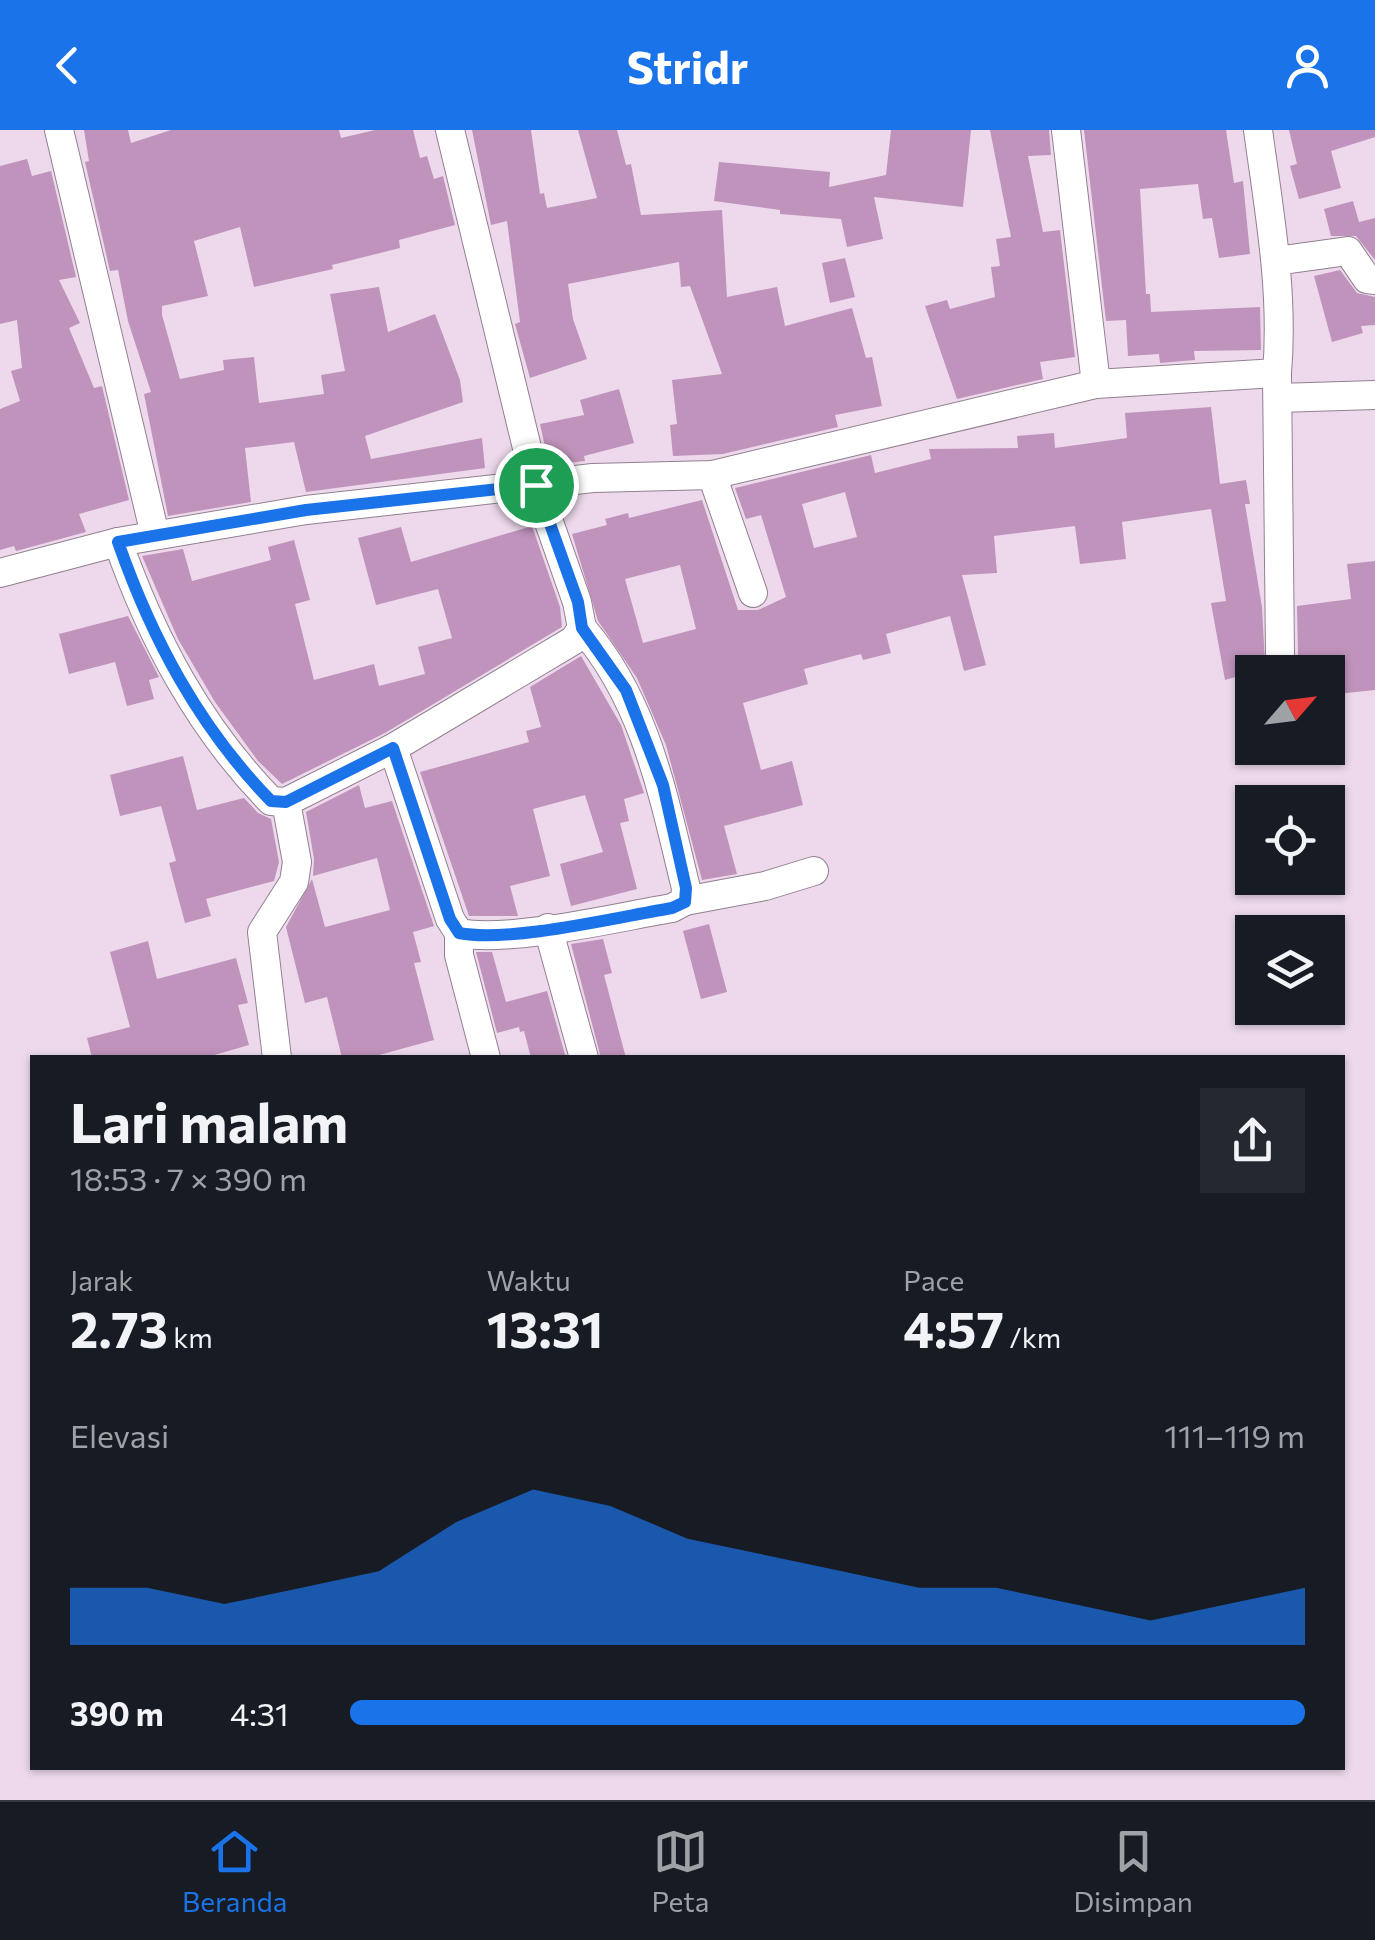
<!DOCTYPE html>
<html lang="id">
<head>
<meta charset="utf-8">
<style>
	:root { --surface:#171b24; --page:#242831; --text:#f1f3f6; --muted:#9ea1a6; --line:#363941; --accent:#1a73e8 }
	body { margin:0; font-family:Commissioner,sans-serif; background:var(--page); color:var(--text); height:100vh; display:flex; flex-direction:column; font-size:38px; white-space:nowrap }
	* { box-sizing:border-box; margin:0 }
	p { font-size:32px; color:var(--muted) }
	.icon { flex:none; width:55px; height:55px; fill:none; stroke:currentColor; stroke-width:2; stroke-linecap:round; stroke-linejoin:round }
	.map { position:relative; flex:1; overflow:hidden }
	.panel { position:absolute; left:30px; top:925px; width:1315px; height:715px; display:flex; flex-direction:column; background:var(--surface); border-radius:0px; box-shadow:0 2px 8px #0004 }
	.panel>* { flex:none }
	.needle { width:65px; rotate:62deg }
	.controls { position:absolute; left:1235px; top:525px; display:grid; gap:20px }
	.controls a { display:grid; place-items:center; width:110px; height:110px; border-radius:0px; background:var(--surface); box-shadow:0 2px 8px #0004; font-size:50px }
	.pin { position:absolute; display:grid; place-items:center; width:85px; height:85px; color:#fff; margin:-42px; border:5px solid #fff; border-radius:50%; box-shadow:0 2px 10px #0007 }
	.round { display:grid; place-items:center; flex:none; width:105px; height:105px; border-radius:0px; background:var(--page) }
	.head { display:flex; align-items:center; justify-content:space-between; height:170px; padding:0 40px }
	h1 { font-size:55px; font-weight:700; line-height:75px }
	.figures { display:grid; grid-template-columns:repeat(3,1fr); gap:15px; height:170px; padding:10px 40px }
	.figures div { display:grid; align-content:center }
	.figures b { font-size:50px; font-weight:700 }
	.figures small { font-size:28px; font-weight:400 }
	.figures p { font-size:28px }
	.chart { height:280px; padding:20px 40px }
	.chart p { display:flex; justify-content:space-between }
	.chart svg { width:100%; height:180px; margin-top:10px; fill:var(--accent); opacity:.7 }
	ul { padding:0 40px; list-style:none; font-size:32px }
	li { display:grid; grid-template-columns:160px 120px 1fr; align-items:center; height:75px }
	li i { height:25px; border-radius:12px; background:var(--accent) }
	header { display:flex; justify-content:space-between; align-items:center; height:130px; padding:0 40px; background:var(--accent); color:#fff; font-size:45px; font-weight:700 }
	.menu { display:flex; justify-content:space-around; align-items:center; height:140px; border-top:2px solid var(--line); background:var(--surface); font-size:28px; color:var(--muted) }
	.menu a { display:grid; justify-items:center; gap:5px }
	.menu .on { color:var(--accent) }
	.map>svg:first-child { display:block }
	.building { fill:#bf93bc; fill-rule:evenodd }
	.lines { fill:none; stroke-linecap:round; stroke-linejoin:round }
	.minor-casing { stroke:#928090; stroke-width:30 }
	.minor { stroke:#fff; stroke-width:28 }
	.route-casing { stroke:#fff; stroke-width:20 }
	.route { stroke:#1a73e8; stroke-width:12 }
</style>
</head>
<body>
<header><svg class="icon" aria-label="back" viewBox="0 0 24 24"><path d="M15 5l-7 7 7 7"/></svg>Stridr<svg class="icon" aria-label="person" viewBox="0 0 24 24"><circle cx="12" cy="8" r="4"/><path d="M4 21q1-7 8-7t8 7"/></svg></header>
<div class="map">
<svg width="1375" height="1670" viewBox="0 0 1375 1670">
	<rect width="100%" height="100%" fill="#edd9eb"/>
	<!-- building -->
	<g class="building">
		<polygon points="84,0 128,0 131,13 171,0 339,0 341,8 375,0 413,0 420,28 427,26 434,49 443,46 455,95 399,110 400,118 332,135 333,139 254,157 240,97 194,111 208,166 162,176 162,185 180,249 224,240 223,230 254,227 259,273 324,264 321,245 345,241 330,164 379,157 388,202 435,184 460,250 463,272 365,306 371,329 482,308 485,338 306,362 294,312 245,318 251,372 168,386 144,264 151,262 128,191 118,140 110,141 85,32 89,31"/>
		<polygon points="472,0 531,0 540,64 544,63 547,78 597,68 578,0 617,0 626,35 631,34 641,85 722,80 727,167 777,157 785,196 852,178 866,228 872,227 882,276 835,285 838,297 723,324 673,326 670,295 677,294 672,250 722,244 690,156 681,157 679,132 568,154 573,189 587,229 530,248 515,194 520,192 507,91 491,95"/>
		<polygon points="891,0 971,0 963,77 874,67 883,109 847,117 841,89 780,84 780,80 714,71 719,32 830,42 829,57 886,45"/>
		<polygon points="990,0 1049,0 1051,25 1028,26 1043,102 1060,100 1075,227 1040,232 1043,249 957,269 925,176 947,170 950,179 995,167 991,137 1000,136 996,109 1011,107"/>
		<polygon points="1084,0 1226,0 1234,53 1243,51 1250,124 1219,128 1212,88 1203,89 1198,54 1140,59 1146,164 1150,164 1151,182 1260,177 1261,220 1194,221 1195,230 1160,233 1159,224 1128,226 1126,190 1106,191"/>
		<polygon points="1289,0 1375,0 1375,7 1331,21 1341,58 1299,69 1290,36 1297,34"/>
		<polygon points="27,29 32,46 51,41 76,147 59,150 80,193 69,198 94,258 102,256 129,370 79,384 86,402 16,421 14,416 0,420 0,279 20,271 11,241 22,238 17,190 0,194 0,36"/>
		<polygon points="1353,71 1359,92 1375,88 1375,130 1356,106 1331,106 1324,79"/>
		<polygon points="845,128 855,167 830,173 822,133"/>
		<polygon points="1340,140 1357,163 1375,167 1375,195 1361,196 1363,203 1332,212 1314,146"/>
		<polygon points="619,259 634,313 584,326 585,331 549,335 540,294 584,285 580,270"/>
		<path d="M1211,277L1220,354L1246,350L1250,374H1245L1262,477L1265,533L1272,541L1290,539L1298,525L1297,476L1351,469L1347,434L1375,431V560L1328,565V542H1252L1225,550L1211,473L1226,471L1211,379L1122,392L1126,429L1080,434L1075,396L994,406L997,443L962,445L986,535L964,541L950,486L886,504L891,523L863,530L861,524L804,539L808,554L743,573L761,640L792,631L803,675L724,696L737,744L702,750L666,615L637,548L598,491L572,404L607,395L605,389L628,383L629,388L702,370L738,480H758L786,467L761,385L746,389L735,358L871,325L875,343L931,329L929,319L1018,318L1017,306L1054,303L1055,318L1127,308L1125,283ZM845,362L857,407L814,418L802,374ZM680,435L696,499L643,513L625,449Z"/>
		<polygon points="532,396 560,477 562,497 385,603 282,654 258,631 215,572 178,509 142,426 183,419 192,451 271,430 268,417 294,410 310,470 295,474 314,550 374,534 379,556 425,544 418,517 452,508 438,459 376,475 358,408 401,397 411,432"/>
		<polygon points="128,486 159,547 149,550 154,569 127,576 115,532 69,544 59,504"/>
		<polygon points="581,526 621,595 644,663 624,669 629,691 620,693 637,759 571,776 560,734 603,722 585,665 533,679 550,746 510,756 518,786 469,786 420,642 529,612 526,601 541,597 530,557"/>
		<polygon points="183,626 197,680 244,668 258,683 271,689 279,732 274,751 206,769 211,786 185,793 169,733 176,731 161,676 120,686 110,645"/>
		<polygon points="359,655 365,678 392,671 434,796 413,802 421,832 414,833 434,910 368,928 342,928 327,867 305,873 286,797 312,749 325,797 390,780 377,728 313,746 314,729 306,682"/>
		<polygon points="709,794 727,862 701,869 683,801"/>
		<polygon points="603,809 612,843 604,845 626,928 601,928 571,814"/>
		<polygon points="148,811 157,849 236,828 248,873 238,875 249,915 204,928 92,928 87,908 130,897 110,822"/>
		<polygon points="476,822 492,822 506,872 547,861 566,928 531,928 524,901 520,902 519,897 497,903"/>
	</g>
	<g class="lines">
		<defs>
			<g id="minor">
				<polyline points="59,0 155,405"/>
				<polyline points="1066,0 1096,254"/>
				<polyline points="1276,131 1348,121 1367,149 1375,150"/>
				<polyline points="1277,243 1280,525"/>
				<polyline points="1278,268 1375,265"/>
				<polyline points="712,345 753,463"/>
				<path d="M118,412C152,509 199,597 271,671L286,672L393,618L574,510L582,498L577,472L536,355L450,0"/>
				<path d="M0,443L118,412L306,380L593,348L712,345L1096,254L1277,243C1284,161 1269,81 1258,0"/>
				<path d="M393,618L450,789L459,803C510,813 618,787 672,778L685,771L686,758C663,665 646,572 582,498"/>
				<polyline points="685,771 765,756 814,741"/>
				<polyline points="548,798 584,928"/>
				<polyline points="459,803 459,825 486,928"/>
				<polyline points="277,928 262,802 294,752 297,732 286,672"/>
			</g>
		</defs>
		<!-- minor casing -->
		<use href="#minor" class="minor-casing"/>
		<!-- minor -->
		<use href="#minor" class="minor"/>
	</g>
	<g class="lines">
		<defs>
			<path id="route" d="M536,355L578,472L582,498L626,560L663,655L686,758L685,772L672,778C618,787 510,813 459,803L450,789L393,618L286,672L271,671C199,597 152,509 118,412L306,380Z"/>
		</defs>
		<!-- route casing -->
		<use href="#route" class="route-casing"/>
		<!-- route -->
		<use href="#route" class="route"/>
	</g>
</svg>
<div class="controls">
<a><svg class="needle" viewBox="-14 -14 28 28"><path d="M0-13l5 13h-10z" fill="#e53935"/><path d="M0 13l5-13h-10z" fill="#9ea1a6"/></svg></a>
<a><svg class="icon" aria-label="locate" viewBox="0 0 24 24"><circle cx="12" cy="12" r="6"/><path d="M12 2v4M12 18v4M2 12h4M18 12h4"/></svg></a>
<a><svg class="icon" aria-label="layers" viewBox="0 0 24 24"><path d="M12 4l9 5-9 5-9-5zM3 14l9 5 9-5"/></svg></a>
</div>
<div class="pin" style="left:536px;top:355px;background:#1e9e55"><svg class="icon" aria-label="arrive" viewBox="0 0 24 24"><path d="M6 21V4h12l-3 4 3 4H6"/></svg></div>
<section class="panel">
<div class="head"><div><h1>Lari malam</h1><p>18:53 · 7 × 390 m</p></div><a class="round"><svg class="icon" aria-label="share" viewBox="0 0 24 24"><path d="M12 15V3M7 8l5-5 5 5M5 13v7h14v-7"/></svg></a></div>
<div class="figures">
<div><p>Jarak</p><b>2.73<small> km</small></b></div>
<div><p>Waktu</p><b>13:31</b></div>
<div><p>Pace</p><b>4:57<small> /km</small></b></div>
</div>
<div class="chart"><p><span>Elevasi</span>111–119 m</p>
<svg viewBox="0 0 160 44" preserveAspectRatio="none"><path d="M0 44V30L10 30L20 34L30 30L40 26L50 14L60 6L70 10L80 18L90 22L100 26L110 30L120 30L130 34L140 38L150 34L160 30V44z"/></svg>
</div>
<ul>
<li><b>390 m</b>4:31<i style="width:100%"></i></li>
</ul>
</section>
</div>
<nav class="menu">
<a class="on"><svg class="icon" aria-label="home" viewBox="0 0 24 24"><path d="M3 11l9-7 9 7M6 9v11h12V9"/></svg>Beranda</a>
<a><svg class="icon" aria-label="map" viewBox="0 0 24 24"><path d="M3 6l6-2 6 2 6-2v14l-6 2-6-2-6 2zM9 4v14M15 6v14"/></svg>Peta</a>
<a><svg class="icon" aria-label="saved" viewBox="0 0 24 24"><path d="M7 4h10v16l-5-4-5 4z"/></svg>Disimpan</a>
</nav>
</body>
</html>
